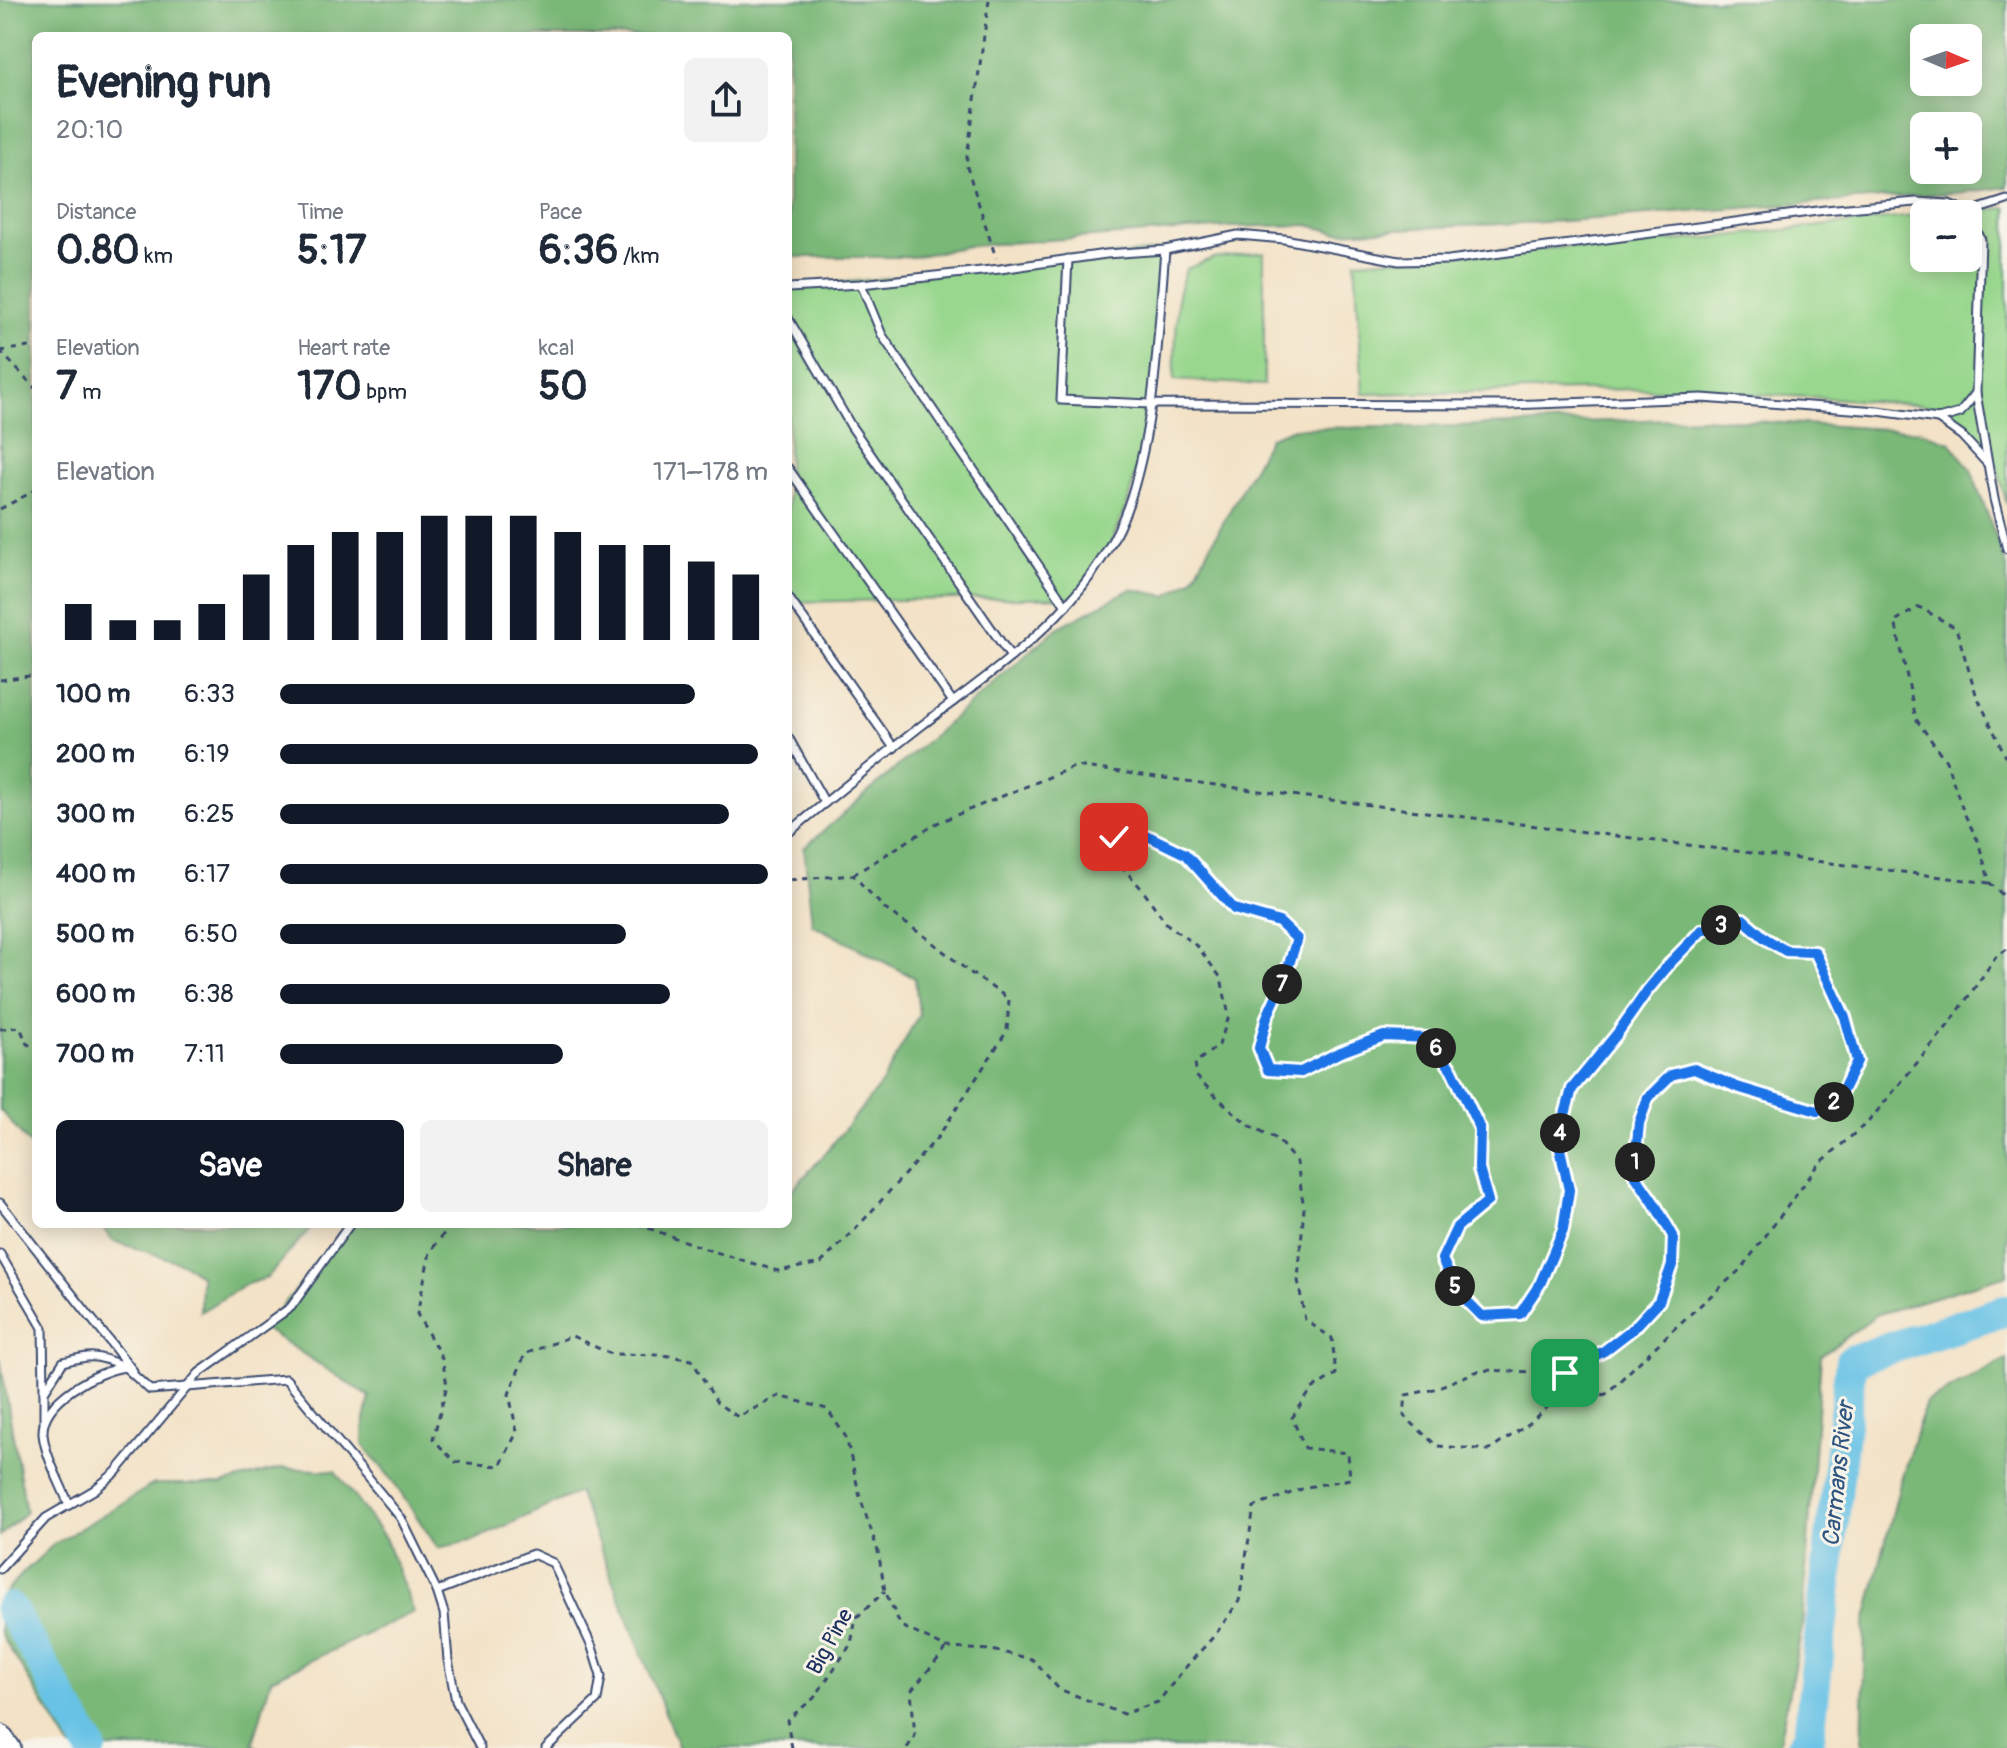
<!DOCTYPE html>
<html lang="en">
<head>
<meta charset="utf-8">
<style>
	:root { --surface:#fff; --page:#f2f2f3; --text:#1f2937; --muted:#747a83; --accent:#111827 }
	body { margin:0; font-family:Pangolin,sans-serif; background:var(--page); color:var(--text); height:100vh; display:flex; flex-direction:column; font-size:30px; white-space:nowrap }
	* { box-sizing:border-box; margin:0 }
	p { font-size:26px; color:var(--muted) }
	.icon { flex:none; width:44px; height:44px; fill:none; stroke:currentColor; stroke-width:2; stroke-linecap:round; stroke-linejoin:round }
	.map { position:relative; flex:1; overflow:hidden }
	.drawer { position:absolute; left:32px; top:32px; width:760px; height:1196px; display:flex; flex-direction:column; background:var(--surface); border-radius:12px; box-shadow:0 4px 20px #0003 }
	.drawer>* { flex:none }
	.needle { width:52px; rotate:92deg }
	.tools { position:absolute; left:1910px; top:24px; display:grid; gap:16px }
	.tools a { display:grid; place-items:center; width:72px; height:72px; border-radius:12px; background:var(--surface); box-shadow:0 4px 20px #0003; font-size:40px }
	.pin { position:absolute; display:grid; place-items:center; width:68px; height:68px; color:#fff; margin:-34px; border-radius:16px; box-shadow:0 4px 12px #0006 }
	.km { position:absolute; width:40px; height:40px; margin:-20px; border-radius:50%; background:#222; color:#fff; font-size:22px; line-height:40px; text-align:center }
	.round { display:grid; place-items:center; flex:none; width:84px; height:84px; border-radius:12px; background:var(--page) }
	.summary { display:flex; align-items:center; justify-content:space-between; height:136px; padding:0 24px }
	h1 { font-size:44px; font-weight:700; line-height:60px }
	.figures { display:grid; grid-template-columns:repeat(3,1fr); gap:12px; height:136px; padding:8px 24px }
	.figures div { display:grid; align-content:center }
	.figures b { font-size:40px; font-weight:700 }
	.figures small { font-size:22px; font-weight:400 }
	.figures p { font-size:22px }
	.chart { height:224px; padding:16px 24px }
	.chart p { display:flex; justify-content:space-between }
	.chart svg { width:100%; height:144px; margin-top:8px; stroke:var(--accent); stroke-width:6 }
	.button { display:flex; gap:16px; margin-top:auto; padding:16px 24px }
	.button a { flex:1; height:92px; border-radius:12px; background:var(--accent); color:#fff; font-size:32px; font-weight:700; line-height:92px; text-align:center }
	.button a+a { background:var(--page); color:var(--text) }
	ul { padding:0 24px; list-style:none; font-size:26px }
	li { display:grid; grid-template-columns:128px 96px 1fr; align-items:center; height:60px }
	li i { height:20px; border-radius:10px; background:var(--accent) }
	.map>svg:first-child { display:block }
	.green { fill:#98d78d; stroke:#5a8376; stroke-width:2 }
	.forest { fill:#7ab878; stroke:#4a746b; stroke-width:2; fill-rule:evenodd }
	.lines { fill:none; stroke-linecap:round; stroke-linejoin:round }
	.river { stroke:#68c2e6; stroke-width:32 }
	.lane-casing { stroke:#3b4a6e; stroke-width:11 }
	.secondary-casing { stroke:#3b4a6e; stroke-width:26 }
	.path { stroke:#3b4a6e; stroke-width:3; stroke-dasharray:6 6; stroke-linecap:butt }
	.lane { stroke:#fff; stroke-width:7 }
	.secondary { stroke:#fff; stroke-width:22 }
	.route-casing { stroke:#fff; stroke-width:16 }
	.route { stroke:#1a73e8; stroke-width:10 }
	.labels { text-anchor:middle; stroke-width:6; stroke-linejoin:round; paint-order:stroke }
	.street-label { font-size:22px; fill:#1b2f5e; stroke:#f7f3e8 }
	.water-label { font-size:24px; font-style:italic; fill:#2e5480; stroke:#f7f3e8 }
</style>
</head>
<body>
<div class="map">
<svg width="2007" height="1748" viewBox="0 0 2007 1748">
	<rect width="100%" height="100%" fill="#f7f3e8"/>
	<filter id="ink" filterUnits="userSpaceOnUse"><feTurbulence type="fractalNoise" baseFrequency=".0125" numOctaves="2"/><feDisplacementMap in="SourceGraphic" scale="16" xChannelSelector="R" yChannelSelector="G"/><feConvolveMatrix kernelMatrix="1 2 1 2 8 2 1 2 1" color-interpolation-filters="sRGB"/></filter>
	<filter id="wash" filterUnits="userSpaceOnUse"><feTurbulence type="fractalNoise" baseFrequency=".006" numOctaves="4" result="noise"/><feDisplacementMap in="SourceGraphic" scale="32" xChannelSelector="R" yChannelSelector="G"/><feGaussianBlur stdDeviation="1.8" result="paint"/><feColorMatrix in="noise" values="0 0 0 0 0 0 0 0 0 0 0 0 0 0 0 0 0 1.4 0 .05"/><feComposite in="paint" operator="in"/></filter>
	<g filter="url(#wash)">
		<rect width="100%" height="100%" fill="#f3e2c6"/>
		<!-- green -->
		<g class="green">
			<polygon points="2007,208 2007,505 1995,459 1948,407 1830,398 1640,389 1363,394 1355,261 1710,238 1924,215 1924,258 1968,258 1968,214 1929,214"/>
			<polygon points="1165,250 1150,404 1130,497 1110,545 1074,597 788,602 788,288"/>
			<polygon points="1264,252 1264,385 1174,380 1178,294 1186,269 1213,258"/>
		</g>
		<!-- forest -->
		<g class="forest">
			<path d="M0,0H2007V187L1965,192L1565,221L1336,232L1308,225L1231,227L968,246L913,257H788V36H36V1152L0,1110ZM1968,38V82H1924V38ZM1968,126V170H1924V126Z"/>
			<polygon points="1703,418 1920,431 1950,442 1971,470 2007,567 2007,1275 1876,1315 1821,1356 1802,1627 1778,1748 679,1748 578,1492 475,1540 438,1548 389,1476 363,1445 363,1429 370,1397 263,1328 353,1224 788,1224 788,1195 823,1156 882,1083 919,1014 915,978 812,924 804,848 1057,628 1131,589 1167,596 1193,578 1270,437 1294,428 1421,427"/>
			<polygon points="99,1224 314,1224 267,1278 247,1284 200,1312 201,1277 185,1264 113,1241"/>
			<polygon points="0,1358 26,1512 0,1536"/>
			<polygon points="2007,1359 2007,1748 1862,1748 1865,1623 1902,1476 1926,1402"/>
			<polygon points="282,1468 335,1471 385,1538 414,1612 271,1679 253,1744 258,1748 71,1748 0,1633 0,1599 23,1573 53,1545 154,1484 221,1484"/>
		</g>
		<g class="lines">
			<!-- river -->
			<g class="river">
				<polyline points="10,1608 91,1748"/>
				<polyline points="1801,1748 1809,1736 1851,1361 2007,1310"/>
			</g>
		</g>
	</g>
	<g filter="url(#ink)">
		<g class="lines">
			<defs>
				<g id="lane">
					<polyline points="1068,259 1061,400 1150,404 1508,405 1702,398 1878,411 1938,419 1960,413 1976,393 1981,240 1969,212"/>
					<polyline points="861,284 882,335 1066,606"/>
					<polyline points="788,288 861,284 1000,269 1106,254 1165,250 1238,235 1284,239 1399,261 1449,260 1825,210 1916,202 1949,204 1969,212 2007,200"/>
					<polyline points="788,318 851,426 1011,657"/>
					<polyline points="1976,393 1994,499 2007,549"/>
					<polyline points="1938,419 1962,436 1987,463"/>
					<polyline points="788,468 953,702"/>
					<polyline points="788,597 894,748"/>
					<polyline points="788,737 825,803"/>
					<path d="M788,833C832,797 876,761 921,726C1005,662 1097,603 1131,497C1156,418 1158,332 1165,250"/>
					<polyline points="0,1203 133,1371"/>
					<polyline points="0,1254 43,1328 44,1392"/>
					<path d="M44,1422V1392L63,1362C91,1355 96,1354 123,1366"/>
					<path d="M69,1505C61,1484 45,1456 43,1434C41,1400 97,1371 125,1367L150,1390L286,1379L401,1518L437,1591L444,1613L448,1660L456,1701L480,1748"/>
					<polyline points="0,1569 46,1518 94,1490 116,1472 199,1373 291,1307 350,1224"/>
					<polyline points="437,1591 533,1554 553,1563 592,1647 601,1676 597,1700 546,1748"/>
				</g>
				<polyline id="secondary" points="0,1736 9,1748"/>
			</defs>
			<!-- lane casing -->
			<use href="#lane" class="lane-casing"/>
			<!-- secondary casing -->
			<use href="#secondary" class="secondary-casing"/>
			<!-- path -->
			<g class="path">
				<polyline points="989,0 966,164 996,258"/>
				<polyline points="0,351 36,389"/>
				<polyline points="0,351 36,346"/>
				<polyline points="0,509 36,490"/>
				<polyline points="0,680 36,675"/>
				<polyline points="2007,759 1976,694 1956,628 1919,607 1895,621 1916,719 1946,761 1964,813 1978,841 1990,883 2007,899"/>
				<polyline points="853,875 937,823 1076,766 1252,790 1990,883"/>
				<polyline points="0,1029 20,1027 27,1044 36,1047"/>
				<polyline points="451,1224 430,1252 417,1314 442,1358 447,1385 433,1439 455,1462 500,1466 517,1432 509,1394 525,1354 572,1336 611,1354 663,1355 692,1360 717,1403 738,1417 779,1396 827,1409 846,1437 860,1497 878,1551 885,1591 901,1626 947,1648 992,1650 1032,1659 1059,1689 1123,1714 1158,1702 1185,1668 1215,1635 1239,1601 1254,1507 1307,1487 1350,1479 1348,1453 1305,1448 1292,1418 1312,1389 1336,1374 1332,1338 1305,1320 1298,1280 1304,1208 1297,1163 1277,1139 1247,1124 1218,1098 1197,1077 1195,1063 1219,1045 1229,1016 1221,978 1198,947 1167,924 1141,888 1115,859 1114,837 1150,837 1185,854 1234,909 1279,922 1297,939 1285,977 1267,1017 1259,1048 1268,1070 1301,1072 1338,1053 1384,1036 1428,1038 1452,1070 1480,1129 1479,1169 1488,1201 1457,1227 1442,1259 1456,1290 1482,1316 1520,1314 1540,1284 1563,1230 1569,1190 1558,1140 1572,1089 1617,1034 1647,991 1671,962 1702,930 1743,919 1766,939 1786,951 1815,952 1845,1017 1857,1061 1838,1100 1817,1111 1737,1087 1694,1069 1671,1075 1648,1098 1639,1123 1634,1174 1673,1236 1672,1265 1659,1301 1634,1328 1604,1351 1565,1373 1481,1370 1431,1390 1406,1395 1404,1416 1437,1446 1490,1450 1527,1425 1547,1407 1606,1394 1676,1327 1741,1269 1819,1164 1869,1121 1950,1023 1996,957 2007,949"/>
				<polyline points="637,1224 706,1249 778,1271 821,1263 853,1232 938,1137 1007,1031 1009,999 968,971 927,938 885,909 853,875 788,880"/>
				<polyline points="792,1748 787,1720 814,1698 851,1644 856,1618 885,1591"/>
				<polyline points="907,1748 915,1736 911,1691 947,1648"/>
			</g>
			<!-- lane -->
			<use href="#lane" class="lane"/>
			<!-- secondary -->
			<use href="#secondary" class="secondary"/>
		</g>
	</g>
	<g class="lines" filter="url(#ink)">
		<defs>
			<polyline id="route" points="1114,837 1150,837 1185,854 1234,909 1279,922 1297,939 1285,977 1267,1017 1259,1048 1268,1070 1301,1072 1338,1053 1384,1036 1428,1038 1452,1070 1480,1129 1479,1169 1488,1201 1457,1227 1442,1259 1456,1290 1482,1316 1520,1314 1540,1284 1563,1230 1569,1190 1558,1140 1572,1089 1617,1034 1647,991 1671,962 1702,930 1743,919 1766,939 1786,951 1815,952 1845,1017 1857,1061 1838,1100 1817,1111 1737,1087 1694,1069 1671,1075 1648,1098 1639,1123 1634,1174 1654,1203 1673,1236 1672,1265 1659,1301 1634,1328 1604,1351 1565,1373"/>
		</defs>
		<!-- route casing -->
		<use href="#route" class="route-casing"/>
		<!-- route -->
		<use href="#route" class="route"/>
	</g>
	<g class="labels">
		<!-- street labels -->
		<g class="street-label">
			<text transform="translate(829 1641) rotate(-61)" y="8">Big Pine</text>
		</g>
		<!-- water labels -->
		<g class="water-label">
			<text transform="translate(1838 1474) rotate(-84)" y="8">Carmans River</text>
		</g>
	</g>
</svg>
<div class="tools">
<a><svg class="needle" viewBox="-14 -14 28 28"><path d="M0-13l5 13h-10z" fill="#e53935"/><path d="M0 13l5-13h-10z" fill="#747a83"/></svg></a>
<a>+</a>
<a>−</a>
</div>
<div class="pin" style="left:1565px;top:1373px;background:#1e9e55"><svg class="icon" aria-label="arrive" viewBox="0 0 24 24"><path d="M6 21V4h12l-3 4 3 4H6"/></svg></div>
<div class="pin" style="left:1114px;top:837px;background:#d93025"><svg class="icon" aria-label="check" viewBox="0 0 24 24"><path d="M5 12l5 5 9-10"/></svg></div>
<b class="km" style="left:1635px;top:1162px">1</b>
<b class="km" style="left:1834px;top:1102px">2</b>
<b class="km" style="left:1721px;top:925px">3</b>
<b class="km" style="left:1560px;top:1133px">4</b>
<b class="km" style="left:1455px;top:1286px">5</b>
<b class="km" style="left:1436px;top:1048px">6</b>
<b class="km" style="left:1282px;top:984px">7</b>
<section class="drawer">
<div class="summary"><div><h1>Evening run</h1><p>20:10</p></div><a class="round"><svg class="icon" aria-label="share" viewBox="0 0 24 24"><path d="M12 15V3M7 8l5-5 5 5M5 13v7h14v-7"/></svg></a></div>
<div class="figures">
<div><p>Distance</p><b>0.80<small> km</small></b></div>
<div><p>Time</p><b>5:17</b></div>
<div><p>Pace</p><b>6:36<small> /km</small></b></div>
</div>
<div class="figures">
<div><p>Elevation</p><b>7<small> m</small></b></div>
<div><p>Heart rate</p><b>170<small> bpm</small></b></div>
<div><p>kcal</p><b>50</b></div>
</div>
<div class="chart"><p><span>Elevation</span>171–178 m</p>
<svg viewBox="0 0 160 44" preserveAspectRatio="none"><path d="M5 44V33M15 44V38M25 44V38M35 44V33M45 44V24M55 44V15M65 44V11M75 44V11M85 44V6M95 44V6M105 44V6M115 44V11M125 44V15M135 44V15M145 44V20M155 44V24"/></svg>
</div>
<ul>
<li><b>100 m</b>6:33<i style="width:85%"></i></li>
<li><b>200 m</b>6:19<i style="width:98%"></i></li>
<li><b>300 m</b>6:25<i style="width:92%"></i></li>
<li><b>400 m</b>6:17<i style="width:100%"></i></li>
<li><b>500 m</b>6:50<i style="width:71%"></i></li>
<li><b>600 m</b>6:38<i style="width:80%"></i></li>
<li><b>700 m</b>7:11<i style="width:58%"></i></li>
</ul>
<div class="button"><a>Save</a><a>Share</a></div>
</section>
</div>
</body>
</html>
